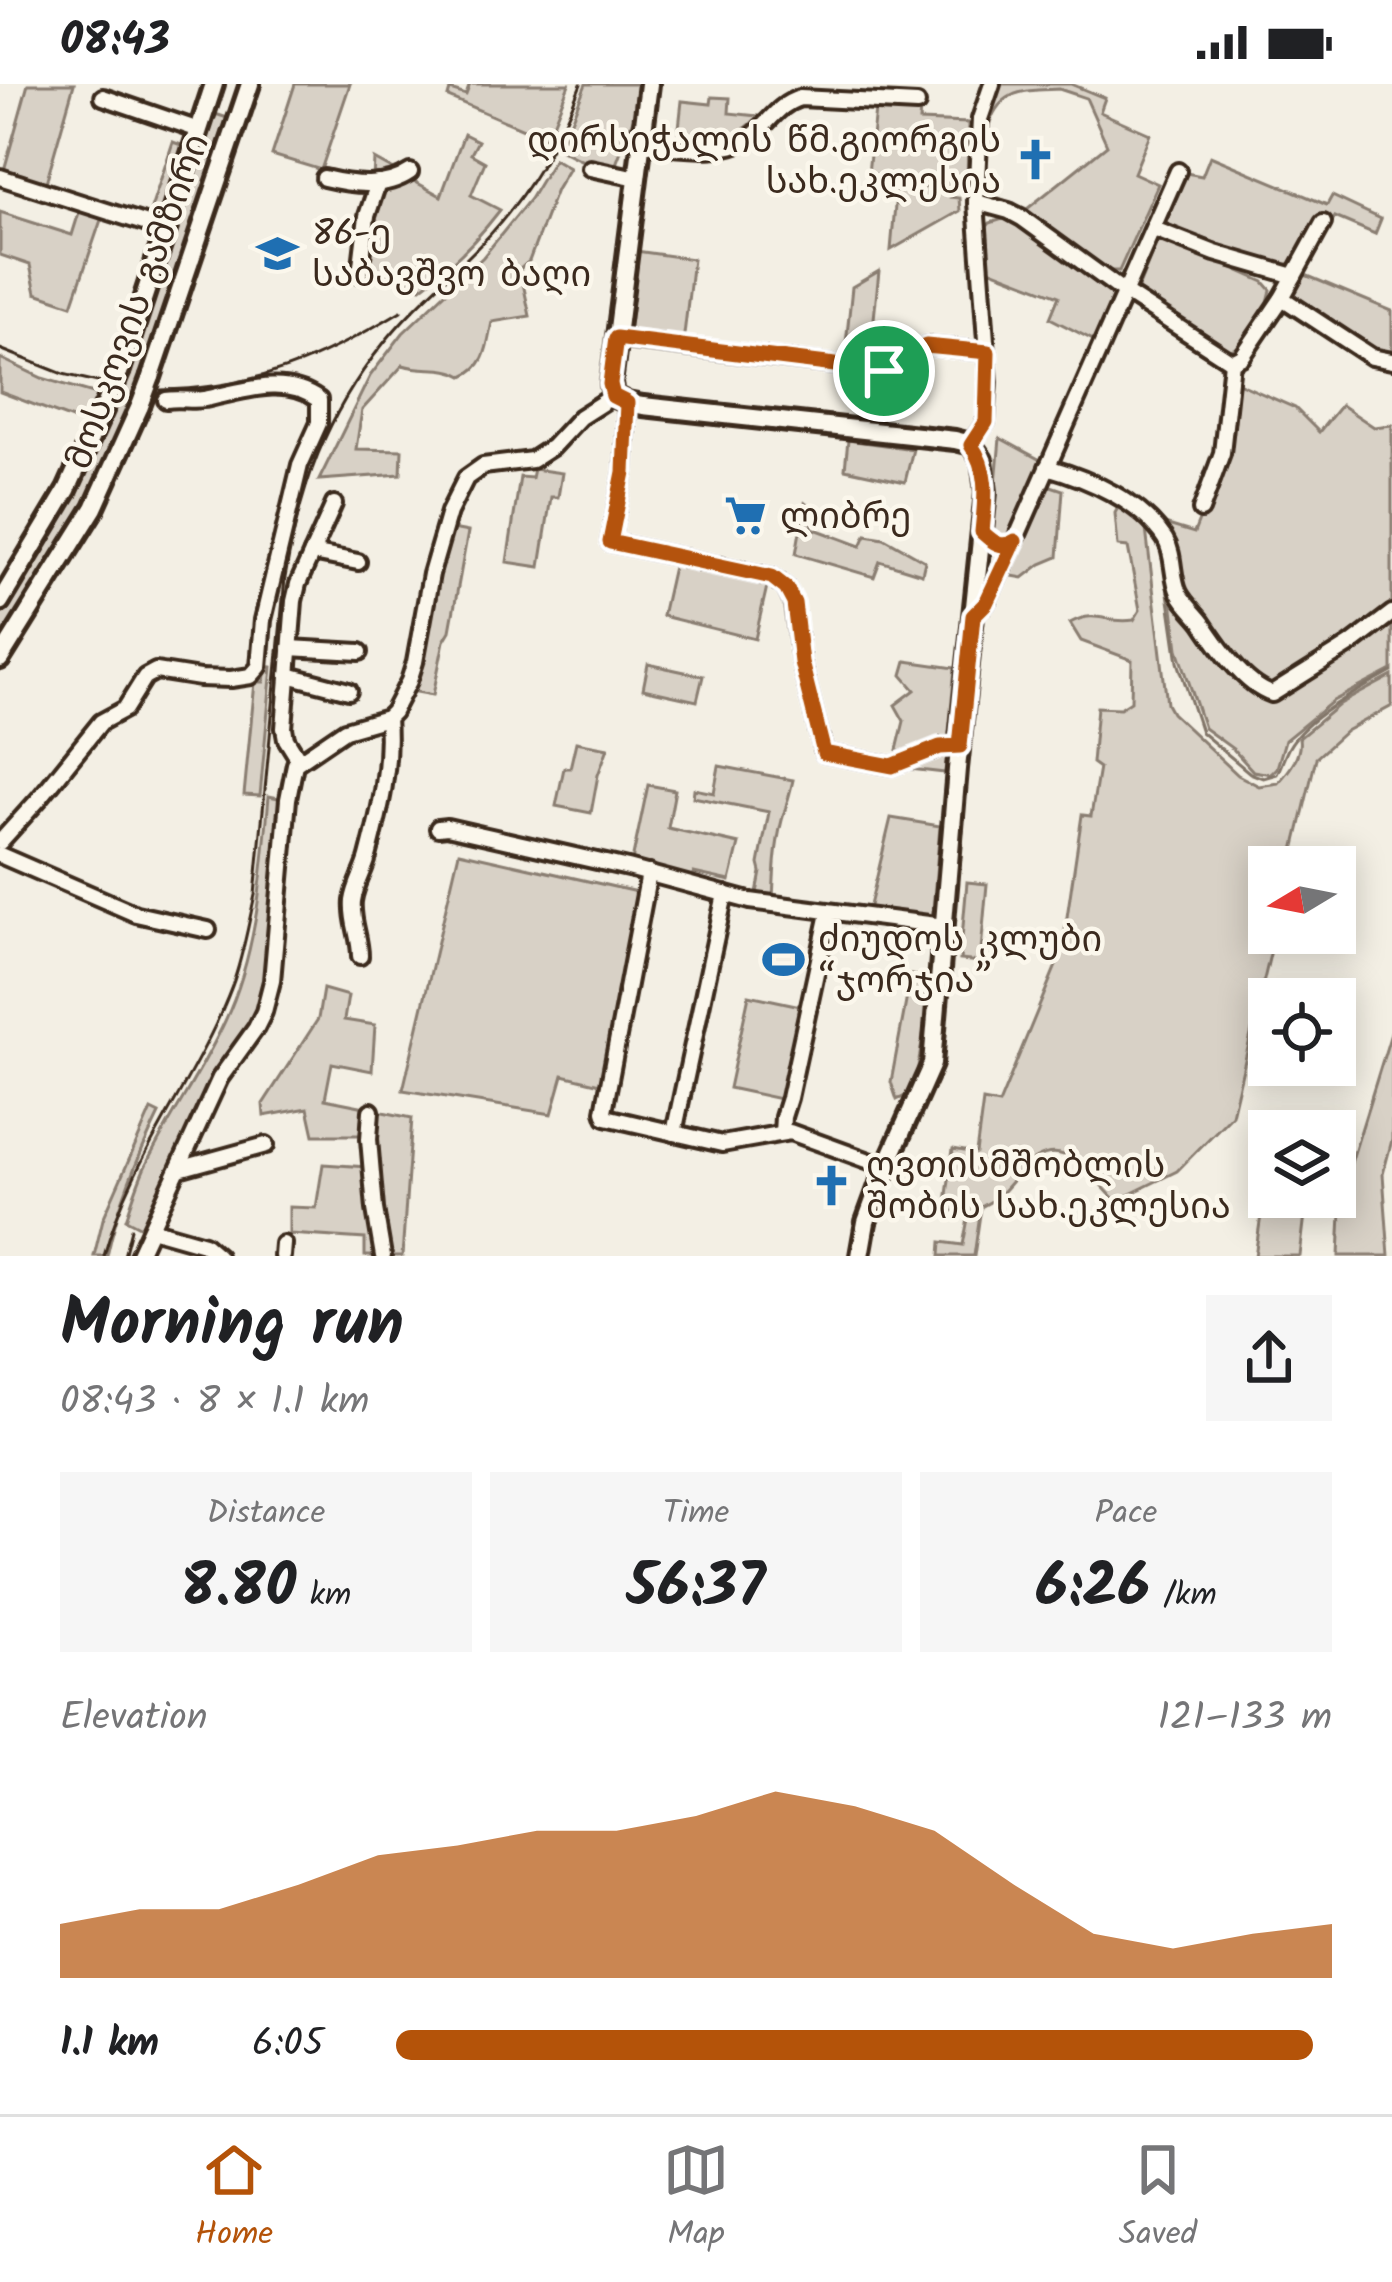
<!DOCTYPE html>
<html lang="en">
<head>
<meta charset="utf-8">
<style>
	:root { --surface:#fff; --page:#f6f6f6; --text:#202124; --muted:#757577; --line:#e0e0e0; --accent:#b45309 }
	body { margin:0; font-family:Kalam,"Noto Sans Georgian",sans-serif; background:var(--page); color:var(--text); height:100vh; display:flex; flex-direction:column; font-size:45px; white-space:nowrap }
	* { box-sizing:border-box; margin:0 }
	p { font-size:39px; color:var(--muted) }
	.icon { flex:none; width:66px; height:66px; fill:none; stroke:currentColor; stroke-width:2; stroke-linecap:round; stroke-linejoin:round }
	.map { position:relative; height:1172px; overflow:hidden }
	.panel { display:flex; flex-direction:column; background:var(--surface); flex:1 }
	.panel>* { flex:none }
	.needle { width:78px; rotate:260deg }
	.controls { position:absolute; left:1248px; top:762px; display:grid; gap:24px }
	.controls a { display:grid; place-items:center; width:108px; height:108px; border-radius:0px; background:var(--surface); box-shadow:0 6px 30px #0003; font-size:60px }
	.pin { position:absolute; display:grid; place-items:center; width:102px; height:102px; color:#fff; margin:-51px; border:6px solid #fff; border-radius:50%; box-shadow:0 3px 12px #0007 }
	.round { display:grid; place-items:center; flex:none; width:126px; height:126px; border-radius:0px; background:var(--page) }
	.overview { display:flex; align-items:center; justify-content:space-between; height:204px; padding:0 60px }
	h1 { font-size:66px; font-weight:700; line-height:90px }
	.stats { display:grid; grid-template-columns:repeat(3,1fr); gap:18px; height:204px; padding:12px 60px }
	.stats div { display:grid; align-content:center; border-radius:0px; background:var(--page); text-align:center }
	.stats b { font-size:60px; font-weight:700 }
	.stats small { font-size:33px; font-weight:400 }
	.stats p { font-size:33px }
	.chart { height:336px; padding:24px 60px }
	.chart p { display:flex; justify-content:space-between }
	.chart svg { width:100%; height:216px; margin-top:12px; fill:var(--accent); opacity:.7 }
	ul { padding:0 60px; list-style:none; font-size:39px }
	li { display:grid; grid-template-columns:192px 144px 1fr; align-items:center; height:90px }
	li i { height:30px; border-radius:15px; background:var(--accent) }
	.status { display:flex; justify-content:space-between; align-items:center; height:84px; padding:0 60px; background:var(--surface); direction:ltr }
	.status svg { height:33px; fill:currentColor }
	.menu { display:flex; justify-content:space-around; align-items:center; height:168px; border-top:3px solid var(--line); background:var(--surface); font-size:33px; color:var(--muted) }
	.menu a { display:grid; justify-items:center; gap:6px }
	.menu .current { color:var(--accent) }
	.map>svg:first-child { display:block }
	.green { fill:#d8d1c6; stroke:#8a7e72; stroke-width:3; fill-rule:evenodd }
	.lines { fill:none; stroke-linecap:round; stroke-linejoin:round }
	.stream { stroke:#817468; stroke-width:3 }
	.minor-casing { stroke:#3b2a1e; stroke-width:22 }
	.major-casing { stroke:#3b2a1e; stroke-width:26 }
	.minor { stroke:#fbf7ec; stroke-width:14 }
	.major { stroke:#fbf7ec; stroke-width:16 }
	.rail { stroke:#3b2a1e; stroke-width:3 }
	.major-bridge-casing { stroke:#3b2a1e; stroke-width:26; stroke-linecap:butt }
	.major-bridge { stroke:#fbf7ec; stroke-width:16 }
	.route-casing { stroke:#fff; stroke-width:24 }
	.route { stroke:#b45309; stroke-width:15 }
	.labels { text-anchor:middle; stroke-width:9; stroke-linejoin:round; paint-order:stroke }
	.poi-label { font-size:36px; fill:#3b2a1e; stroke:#fbf7ec; text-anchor:start }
	.street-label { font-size:36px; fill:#3b2a1e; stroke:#fbf7ec }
</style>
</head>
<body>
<div class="status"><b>08:43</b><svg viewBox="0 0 49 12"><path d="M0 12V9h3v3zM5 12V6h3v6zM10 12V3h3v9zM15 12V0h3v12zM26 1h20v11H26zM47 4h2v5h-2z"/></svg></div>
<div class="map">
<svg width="1392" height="1172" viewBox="0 0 1392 1172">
	<rect width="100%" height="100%" fill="#f3efe4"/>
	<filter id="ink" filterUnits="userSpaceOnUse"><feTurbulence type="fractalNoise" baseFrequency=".00833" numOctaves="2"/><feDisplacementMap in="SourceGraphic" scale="24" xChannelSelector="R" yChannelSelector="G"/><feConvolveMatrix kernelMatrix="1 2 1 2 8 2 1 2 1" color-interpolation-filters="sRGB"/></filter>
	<g filter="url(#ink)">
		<!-- green -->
		<g class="green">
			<polygon points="28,0 74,0 45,102 3,90"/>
			<polygon points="295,0 350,0 321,86 272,71"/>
			<polygon points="470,0 569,0 547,55 448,13 450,6 466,11"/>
			<path d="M586,0H641L638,22L616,80C595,86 578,75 559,65Z"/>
			<path d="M997,0H1071L1105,14L1100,28L1150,50L1134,89L1158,100L1119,187H1108L1096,182L1019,126L979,110L984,34ZM1059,5L1086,14L1107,61L1027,125L983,108C985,78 980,28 1011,12C1025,5 1044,6 1059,5Z"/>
			<path d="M712,13L730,14L729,29L758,32C737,59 709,56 678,53L682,17L711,20Z"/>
			<polygon points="875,26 920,27 919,37 968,39 967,107 868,89"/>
			<polygon points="215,30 231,35 134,324 89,421 0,571 0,530 71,412 129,285"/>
			<path d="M464,50L478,57L471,70L485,78L471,111L500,126C477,156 451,182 421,204L369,184L374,75L441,112Z"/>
			<polygon points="173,58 184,62 159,137 148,134"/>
			<polygon points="1210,72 1327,121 1332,112 1381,135 1375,150 1335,133 1324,154 1313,149 1293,179 1280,182 1165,141 1186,89 1202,92"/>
			<path d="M554,75L569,84L556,106L529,177L520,185L530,232L492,238C487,261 487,282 463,292C445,281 424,288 403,281L362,326L356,365L402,366L401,390L319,396L370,292L403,249L483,173L530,115Z"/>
			<polygon points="897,99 948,107 950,113 959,114 960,127 891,166"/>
			<polygon points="81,122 103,130 72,221 36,209 30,181 0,171 0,128 72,151"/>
			<polygon points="1006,134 1020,141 1110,205 1113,216 1095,257 1050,234 1059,212 986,184 984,146 990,139"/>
			<polygon points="1162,155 1168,155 1264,198 1271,206 1268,218 1240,263 1227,267 1220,265 1136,209 1157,157"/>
			<polygon points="636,167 693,175 683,259 626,252"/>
			<polygon points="879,187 869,282 844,279 852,203"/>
			<polygon points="1303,190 1392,227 1392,274 1381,272 1289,211"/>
			<polygon points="0,274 42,294 97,310 99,313 88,341 0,308"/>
			<polygon points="1236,298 1295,324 1319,348 1341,321 1374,343 1392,341 1392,586 1333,617 1285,656 1277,684 1271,690 1253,687 1233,665 1204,644 1178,565 1167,476 1159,450 1168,441 1194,449 1227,365"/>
			<polygon points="1000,354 1044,378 1014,448 1006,455 993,451 992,446"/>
			<polygon points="848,356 913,365 905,398 845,385"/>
			<polygon points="534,385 562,389 558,413 551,413 540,483 507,478 520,393 532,394"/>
			<polygon points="1045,400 1063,406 1058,473 1041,480 1023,494 1007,491"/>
			<polygon points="805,419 815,427 812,444 861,462 866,451 884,454 925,477 922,490 880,477 874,493 796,470"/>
			<path d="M1120,420L1130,425L1146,445L1167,620L1172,629L1238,691L1259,702L1278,699C1289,687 1302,671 1299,654L1340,620L1392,592V622L1346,647L1316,674L1290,783H1269V849H1275L1232,1031L1177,1087L1116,1117C1084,1084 1058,1043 1017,1091C1005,1105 998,1115 981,1123L974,1172H940L941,1158L963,1161L969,1129L945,1126L953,1065L976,1069L983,1017L999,1020L1062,867L1082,731L1091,732L1099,684L1092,679L1097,623L1120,624L1131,617L1132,576L1081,557L1070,539C1099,524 1105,541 1134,536L1140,526L1128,463L1118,462L1115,429Z"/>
			<polygon points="447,444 468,448 450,547 444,557 433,611 411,607"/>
			<polygon points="674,478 768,498 755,555 662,532"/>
			<polygon points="906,577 955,584 945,689 901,684 906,671 897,666 904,637 895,621 915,606 902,591"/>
			<polygon points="648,580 703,592 697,617 643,605"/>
			<polygon points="266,582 272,583 260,712 244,711 255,598 264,598"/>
			<polygon points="576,658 608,664 598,691 591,729 556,722 564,684 570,684"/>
			<path d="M719,682L793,696C790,710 786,723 782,736C775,763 774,791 773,818L757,809L761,788L759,780L769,728L693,713L694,705L714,709Z"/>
			<polygon points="648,701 675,706 668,744 739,760 730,797 694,789 691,797 631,782"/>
			<path d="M269,712L283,715L264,909L252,943L145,1145L126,1135C132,1118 137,1100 145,1083C169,1034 202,987 225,937C258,867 262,788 269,712Z"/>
			<polygon points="891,734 940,742 932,838 868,830"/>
			<polygon points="459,768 641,809 604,1001 563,991 552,1030 403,1006"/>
			<polygon points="967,798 987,800 980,878 960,876"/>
			<polygon points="911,891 932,894 916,996 905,1012 897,1016 891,998"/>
			<polygon points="323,905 348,912 344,936 375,941 372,987 332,979 325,1015 365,1023 360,1051 314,1051 308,1024 264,1032 263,1020 318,935"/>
			<polygon points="749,911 805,923 785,1016 729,1004"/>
			<polygon points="1392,946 1392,1056 1383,1090 1389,1172 1339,1172 1342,1108"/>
			<path d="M151,1026L159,1030C136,1077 118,1121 107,1172H94L103,1135Z"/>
			<polygon points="378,1027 412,1034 402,1172 390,1172 379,1125 374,1059"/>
			<polygon points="323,1080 367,1083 378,1172 365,1172 365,1155 289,1150 289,1123 316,1124"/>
			<polygon points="1264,1111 1307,1114 1300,1172 1255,1172"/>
		</g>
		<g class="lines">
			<!-- stream -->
			<path class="stream" d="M1156,455L1163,474L1178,578L1201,648L1250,689L1263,694L1277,690C1282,681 1284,672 1289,663C1306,633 1361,605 1392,588"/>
			<defs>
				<g id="minor">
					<polyline points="103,13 199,46"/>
					<path d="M641,60C676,62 726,74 755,50C771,36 778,21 800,14L917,20"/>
					<polyline points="590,84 637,94"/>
					<polyline points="0,93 166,146"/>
					<path d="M324,94C353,101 385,105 410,88"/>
					<polyline points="976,118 1009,127 1022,134 1124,208 1232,278"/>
					<polyline points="1154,145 1215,169 1294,192"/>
					<polyline points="360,190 367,132 378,99"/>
					<polyline points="1282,214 1372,273 1392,277"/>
					<polyline points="616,255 884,287 897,284 926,262 988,268"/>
					<polyline points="1232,278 1242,273 1282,214 1323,139"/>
					<polyline points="627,319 624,388 610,458 772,493 786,504 793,519 801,578 824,669 892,682 941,663 960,662"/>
					<polyline points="971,360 986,338 989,298 976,118 980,35 992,0"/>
					<path d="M1047,383C1089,395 1140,417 1165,455C1175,471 1171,492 1179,509C1184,519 1195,529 1202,538C1218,562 1244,601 1272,610L1350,561L1392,529"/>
					<polyline points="1201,426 1222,369 1232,278"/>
					<polyline points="312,469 358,478"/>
					<polyline points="973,532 986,519 1015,457 1178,87"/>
					<polyline points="290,564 360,568"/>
					<polyline points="288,591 349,607"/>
					<polyline points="299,676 286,655 284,644 294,517 298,500 334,420"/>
					<polyline points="438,744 447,743 628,784 750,817 944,842"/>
					<path d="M0,758L39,715L101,638L125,625L145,593L156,587L200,594L231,595L251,592L259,583L263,536L300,381L319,339V316C284,291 243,307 205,315C192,317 180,314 166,316"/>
					<polyline points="0,771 136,830 208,846"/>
					<polyline points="649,789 604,1027 606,1033 722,1060 790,1048 886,1083"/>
					<path d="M360,872C360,853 351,836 353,817C355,802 364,788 368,773C380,727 391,682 387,634"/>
					<polyline points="371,1027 369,1055 375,1125 383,1172"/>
					<polyline points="674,1049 725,810"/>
					<polyline points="782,1049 783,1033 789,1014 829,829"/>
					<polyline points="179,1085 266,1061"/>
					<polyline points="151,1145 204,1160 218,1172"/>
					<polyline points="138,1172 220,994 256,944 264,928 272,897 288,715 295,680 345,646 387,634 393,628 409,597 415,578 431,490 449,428 466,394 483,382 532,376 552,363 580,333 613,312"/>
					<polyline points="282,1172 283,1160"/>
				</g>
				<g id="major">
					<polyline points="649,0 611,300 613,312 627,319 643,322 955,356 971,360 982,376 986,408 957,685 932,980 886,1083 866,1138 860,1172"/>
					<polyline points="120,286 214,0"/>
					<polyline points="151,293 250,0"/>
					<polyline points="0,518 67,406 108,315"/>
					<polyline points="0,575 94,424 140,322"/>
				</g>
			</defs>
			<!-- minor casing -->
			<use href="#minor" class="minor-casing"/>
			<!-- major casing -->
			<use href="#major" class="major-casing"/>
			<!-- minor -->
			<use href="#minor" class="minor"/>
			<!-- major -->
			<use href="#major" class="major"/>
			<!-- rail -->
			<g class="rail">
				<polyline points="0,265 63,290 102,299"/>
				<path d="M161,306C258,304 320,276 401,227"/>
				<path d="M104,1172C130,1074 197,995 232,902C243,873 248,841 255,811L285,494C300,403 325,333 383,260C411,224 448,194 479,162C526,115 557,61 581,0"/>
				<polyline points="124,1172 131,1145"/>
			</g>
			<defs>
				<g id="major-bridge">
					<polyline points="108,315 120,286"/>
					<polyline points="140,322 151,293"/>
				</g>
			</defs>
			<!-- major-bridge casing -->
			<use href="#major-bridge" class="major-bridge-casing"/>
			<!-- major-bridge -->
			<use href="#major-bridge" class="major-bridge"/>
		</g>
	</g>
	<g class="lines" filter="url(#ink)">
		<defs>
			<path id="route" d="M616,254L884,287L897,284L926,262L988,268L986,338L971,361C990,388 985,416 982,448C993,458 1001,466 1015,457L986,519L973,532L960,662L940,663L892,682L824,669L801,578L794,519L786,504L772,493L610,458L624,388L627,319L613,312L610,300Z"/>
		</defs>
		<!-- route casing -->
		<use href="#route" class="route-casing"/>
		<!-- route -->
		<use href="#route" class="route"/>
	</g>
	<!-- icons -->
	<defs>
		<symbol id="church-bare" viewBox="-9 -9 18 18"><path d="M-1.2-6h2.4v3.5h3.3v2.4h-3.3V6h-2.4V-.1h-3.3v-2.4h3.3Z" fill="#1f6fb2" stroke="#fbf7ec" stroke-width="2.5" paint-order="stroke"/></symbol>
		<symbol id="school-bare" viewBox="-9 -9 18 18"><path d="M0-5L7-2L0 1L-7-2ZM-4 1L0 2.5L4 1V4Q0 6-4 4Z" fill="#1f6fb2" stroke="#fbf7ec" stroke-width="2.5" paint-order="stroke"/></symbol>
		<symbol id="supermarket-bare" viewBox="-9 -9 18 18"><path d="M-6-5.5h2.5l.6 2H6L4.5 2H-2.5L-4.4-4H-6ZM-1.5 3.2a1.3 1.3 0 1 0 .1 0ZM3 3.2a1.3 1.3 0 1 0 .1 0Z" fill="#1f6fb2" stroke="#fbf7ec" stroke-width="2.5" paint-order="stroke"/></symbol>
		<symbol id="stadium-bare" viewBox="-9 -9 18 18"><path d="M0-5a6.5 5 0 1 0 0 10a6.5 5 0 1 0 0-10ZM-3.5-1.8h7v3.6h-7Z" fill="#1f6fb2" stroke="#fbf7ec" stroke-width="2.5" paint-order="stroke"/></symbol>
	</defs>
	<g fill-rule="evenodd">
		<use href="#church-bare" x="1006" y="46" width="59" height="59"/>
		<use href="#school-bare" x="248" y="140" width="59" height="59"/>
		<use href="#supermarket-bare" x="716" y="402" width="59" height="59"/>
		<use href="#stadium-bare" x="754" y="846" width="59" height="59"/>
		<use href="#church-bare" x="802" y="1072" width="59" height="59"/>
	</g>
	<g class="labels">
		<!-- poi labels -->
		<g class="poi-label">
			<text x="1001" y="68" text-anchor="end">დირსიჭალის წმ.გიორგის<tspan x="1001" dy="41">სახ.ეკლესია</tspan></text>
			<text x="312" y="161">86-ე<tspan x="312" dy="41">საბავშვო ბაღი</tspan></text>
			<text x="780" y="444">ლიბრე</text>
			<text x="818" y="867">ძიუდოს კლუბი<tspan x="818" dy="41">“ჯორჯია”</tspan></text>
			<text x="866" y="1093">ღვთისმშობლის<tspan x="866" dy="41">შობის სახ.ეკლესია</tspan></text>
		</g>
		<!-- street labels -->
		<g class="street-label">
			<text transform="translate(136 217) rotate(-70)" y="13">მოსკოვის გამზირი</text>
		</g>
	</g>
</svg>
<div class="controls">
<a><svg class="needle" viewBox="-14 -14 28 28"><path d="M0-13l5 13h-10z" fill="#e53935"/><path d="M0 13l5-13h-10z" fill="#757577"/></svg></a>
<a><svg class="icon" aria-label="locate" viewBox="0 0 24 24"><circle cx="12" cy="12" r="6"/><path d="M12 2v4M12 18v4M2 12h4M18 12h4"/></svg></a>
<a><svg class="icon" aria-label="layers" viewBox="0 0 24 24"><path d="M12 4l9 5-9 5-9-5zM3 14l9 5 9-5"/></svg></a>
</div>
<div class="pin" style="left:884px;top:287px;background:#1e9e55"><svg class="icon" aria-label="arrive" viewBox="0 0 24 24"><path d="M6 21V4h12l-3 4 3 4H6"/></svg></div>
</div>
<section class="panel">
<div class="overview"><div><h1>Morning run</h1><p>08:43 · 8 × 1.1 km</p></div><a class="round"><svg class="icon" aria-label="share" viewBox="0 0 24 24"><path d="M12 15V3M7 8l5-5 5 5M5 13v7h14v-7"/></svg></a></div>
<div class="stats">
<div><p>Distance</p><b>8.80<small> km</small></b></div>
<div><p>Time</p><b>56:37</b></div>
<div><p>Pace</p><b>6:26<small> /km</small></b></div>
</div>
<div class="chart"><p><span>Elevation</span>121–133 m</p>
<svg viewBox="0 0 160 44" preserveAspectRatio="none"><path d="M0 44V33L10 30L20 30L30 25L40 19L50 17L60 14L70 14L80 11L90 6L100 9L110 14L120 25L130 35L140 38L150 35L160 33V44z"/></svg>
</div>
<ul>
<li><b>1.1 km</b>6:05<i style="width:98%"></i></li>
</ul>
</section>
<nav class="menu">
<a class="current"><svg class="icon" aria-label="home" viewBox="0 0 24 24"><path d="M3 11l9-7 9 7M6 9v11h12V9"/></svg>Home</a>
<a><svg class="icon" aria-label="map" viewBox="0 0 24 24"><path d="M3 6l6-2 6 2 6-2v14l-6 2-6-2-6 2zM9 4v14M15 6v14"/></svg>Map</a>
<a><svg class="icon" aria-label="saved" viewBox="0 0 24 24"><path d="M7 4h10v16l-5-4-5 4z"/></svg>Saved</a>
</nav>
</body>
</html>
